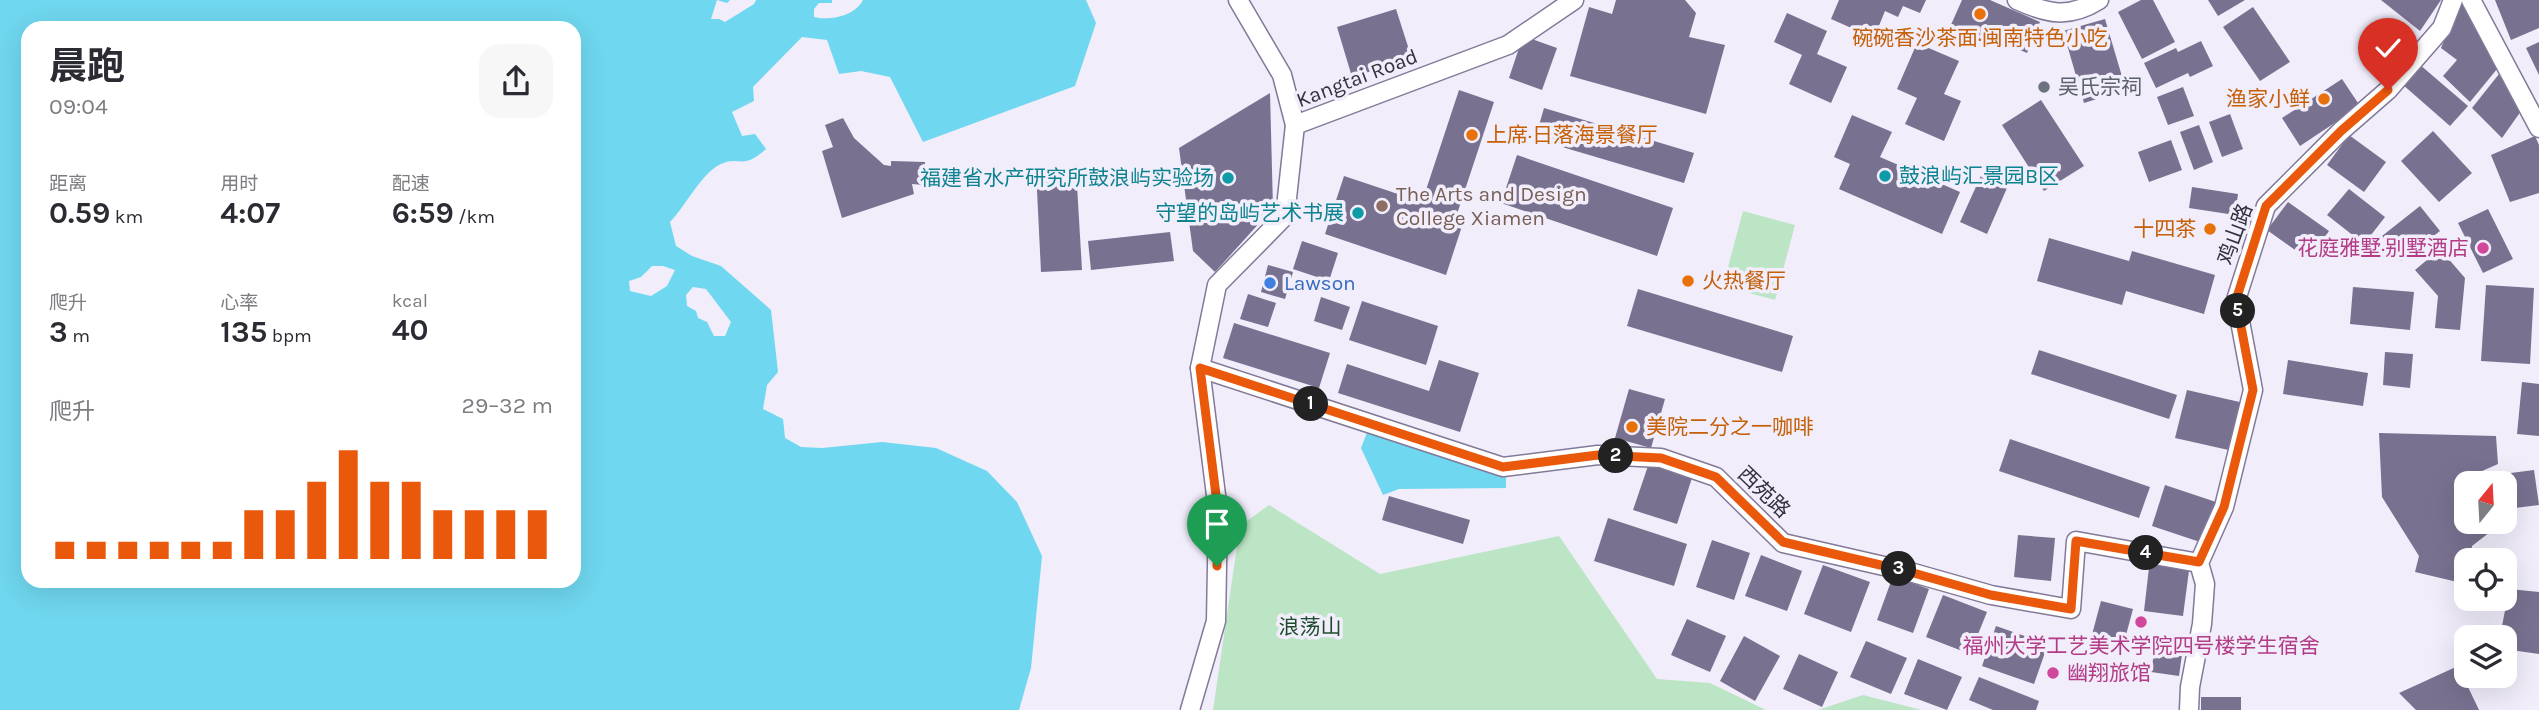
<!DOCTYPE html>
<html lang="zh">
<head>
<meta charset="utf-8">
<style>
	:root { --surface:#fff; --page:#f7f7f7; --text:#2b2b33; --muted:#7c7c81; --accent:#ea580c }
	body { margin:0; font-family:Karla,"Noto Sans SC",sans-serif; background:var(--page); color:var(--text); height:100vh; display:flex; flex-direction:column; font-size:26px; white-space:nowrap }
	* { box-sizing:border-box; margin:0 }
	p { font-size:23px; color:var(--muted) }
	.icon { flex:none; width:38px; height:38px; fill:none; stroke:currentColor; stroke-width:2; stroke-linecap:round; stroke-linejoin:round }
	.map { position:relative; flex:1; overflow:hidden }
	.sheet { position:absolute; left:21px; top:21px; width:560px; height:567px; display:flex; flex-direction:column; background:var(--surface); border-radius:21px; box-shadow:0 7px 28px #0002 }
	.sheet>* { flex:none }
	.needle { width:46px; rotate:18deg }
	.controls { position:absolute; left:2454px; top:471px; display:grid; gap:14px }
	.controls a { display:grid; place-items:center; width:63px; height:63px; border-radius:14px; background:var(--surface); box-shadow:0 7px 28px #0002; font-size:35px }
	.pin { position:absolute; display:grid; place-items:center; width:60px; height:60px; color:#fff; margin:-72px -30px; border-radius:50% 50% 50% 0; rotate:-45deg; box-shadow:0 0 7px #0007 }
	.pin .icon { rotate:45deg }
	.km { position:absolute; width:35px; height:35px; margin:-18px; border-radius:50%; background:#222; color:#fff; font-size:19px; line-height:35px; text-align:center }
	.round { display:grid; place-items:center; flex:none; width:74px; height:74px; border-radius:21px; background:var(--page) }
	.headline { display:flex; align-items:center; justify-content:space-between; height:119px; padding:0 28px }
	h1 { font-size:38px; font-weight:700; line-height:52px }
	.stats { display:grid; grid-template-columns:repeat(3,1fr); gap:10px; height:119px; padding:7px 28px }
	.stats div { display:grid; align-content:center }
	.stats b { font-size:30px; font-weight:700 }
	.stats small { font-size:19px; font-weight:400 }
	.stats p { font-size:19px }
	.chart { height:196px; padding:14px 28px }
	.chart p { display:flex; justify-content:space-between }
	.chart svg { width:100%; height:126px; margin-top:7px; stroke:var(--accent); stroke-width:6 }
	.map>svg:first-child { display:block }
	.green { fill:#bce5c5 }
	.water { fill:#6fd7ef; fill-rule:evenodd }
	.building { fill:#797190 }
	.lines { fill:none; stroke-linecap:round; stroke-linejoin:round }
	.minor-casing { stroke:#837999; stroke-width:21 }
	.minor { stroke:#fff; stroke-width:18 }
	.route-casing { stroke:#fff; stroke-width:14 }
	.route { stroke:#ea580c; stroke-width:9 }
	.food-dot { fill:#e8710a; stroke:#f1edfb; stroke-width:2.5 }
	.worship-dot { fill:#6b7280; stroke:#f1edfb; stroke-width:2.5 }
	.culture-dot { fill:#0f9aa8; stroke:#f1edfb; stroke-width:2.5 }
	.education-dot { fill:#8d6e63; stroke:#f1edfb; stroke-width:2.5 }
	.hotel-dot { fill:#d1479c; stroke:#f1edfb; stroke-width:2.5 }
	.shop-dot { fill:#3f7fe0; stroke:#f1edfb; stroke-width:2.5 }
	.labels { text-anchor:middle; stroke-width:7; stroke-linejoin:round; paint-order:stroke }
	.food-label { font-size:21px; fill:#c56008; stroke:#f1edfb; text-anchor:start }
	.street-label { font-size:21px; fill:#35313f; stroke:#f1edfb }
	.worship-label { font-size:21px; fill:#5b616d; stroke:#f1edfb; text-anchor:start }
	.culture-label { font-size:21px; fill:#0d838f; stroke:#f1edfb; text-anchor:end }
	.education-label { font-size:21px; fill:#785e54; stroke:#f1edfb; text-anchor:start }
	.hotel-label { font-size:21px; fill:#b23c85; stroke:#f1edfb; text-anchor:end }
	.shop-label { font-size:21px; fill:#366cbe; stroke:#f1edfb; text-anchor:start }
	.park-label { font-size:21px; fill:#1c4e2c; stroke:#f1edfb }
</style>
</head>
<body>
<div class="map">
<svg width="2539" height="710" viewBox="0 0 2539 710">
	<rect width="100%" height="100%" fill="#f1edfb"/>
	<!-- green -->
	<g class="green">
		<polygon points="1743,211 1795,225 1775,300 1723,286"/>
		<polygon points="1269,505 1380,574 1559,536 1657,679 1710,683 1766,710 1213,710 1240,526"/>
		<polygon points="1863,695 1922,710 1818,710"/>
	</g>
	<!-- water -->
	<g class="water">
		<path d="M0,0H730L727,3L717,0L711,19H719L725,22L754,4L756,0H832V3H819L814,9V17C830,21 855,16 863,0H1086L1096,23L1075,86L923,142L890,77L861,71L839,74L827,40L802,37L753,87L754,101L732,112L742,136L755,134L766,149C742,171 740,155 721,164C702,172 685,207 670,222L676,246L692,256L721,266L771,310L778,372L767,385L763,409L783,419L785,438L801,447L822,448L882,442L936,448L987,471L1017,502L1042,556L1031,668L1019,710H0ZM28,28H574V581H28ZM652,266H663L675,270L667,286L651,296L630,291L629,281L641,277ZM693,287L706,289L731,322L725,336H714L707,322L698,318L696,311L687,306L686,295Z"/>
		<polygon points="1368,430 1506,476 1506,488 1399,489 1383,495 1361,448"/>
	</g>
	<!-- building -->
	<g class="building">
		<polygon points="1616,0 1685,0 1696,13 1689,37 1725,45 1706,114 1570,76 1589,7 1612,14"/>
		<polygon points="1839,0 1926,0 1920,13 1903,6 1898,17 1885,11 1874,38 1831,19"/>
		<polygon points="1962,0 1990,0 2040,22 2027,53 1995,39 1992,46 1950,27"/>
		<polygon points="2141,0 2153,0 2175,42 2142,59 2118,12"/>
		<polygon points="2208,0 2245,0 2218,16"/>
		<polygon points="2381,0 2441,0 2420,31"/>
		<polygon points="2460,0 2497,69 2470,102 2443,76 2457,60 2441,48"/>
		<polygon points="2495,0 2539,0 2539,28 2511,40"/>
		<polygon points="2253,7 2290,62 2260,81 2223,27"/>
		<polygon points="1396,9 1412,59 1352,77 1337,27"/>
		<polygon points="1787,13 1827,31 1817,54 1847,67 1831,103 1789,84 1802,55 1774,42"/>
		<polygon points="2105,19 2126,90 2084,103 2063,31"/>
		<polygon points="1523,36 1557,48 1542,90 1509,78"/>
		<polygon points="2201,41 2213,66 2190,77 2188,73 2156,88 2144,63 2176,48 2178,52"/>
		<polygon points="2539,42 2539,75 2526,48"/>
		<polygon points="1917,43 1959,61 1944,94 1961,101 1944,141 1905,124 1917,98 1897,89"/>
		<polygon points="2419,64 2468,106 2450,126 2402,84"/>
		<polygon points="2499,74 2521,111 2502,138 2472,108"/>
		<polygon points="2342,79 2360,106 2300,146 2282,118"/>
		<polygon points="2183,87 2194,116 2168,125 2157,97"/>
		<polygon points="1459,90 1494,102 1457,214 1465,217 1446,275 1325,234 1344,176 1422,202"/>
		<polygon points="1270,93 1273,208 1215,272 1193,251 1179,148"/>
		<polygon points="2041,100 2084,166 2044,191 2002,125"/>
		<polygon points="1544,108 1694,153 1684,183 1535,139"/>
		<polygon points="2230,114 2243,149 2222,157 2209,122"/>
		<polygon points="1852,115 1892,132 1880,157 1960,192 1942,234 1839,189 1850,164 1834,157"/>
		<polygon points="843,118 854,138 884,165 891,166 891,161 925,162 924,185 912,184 914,194 842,218 822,151 833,147 825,125"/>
		<polygon points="2199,125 2213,162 2194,170 2180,132"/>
		<polygon points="2433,131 2472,173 2439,202 2401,161"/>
		<polygon points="2349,135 2386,162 2364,192 2327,165"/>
		<polygon points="2535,136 2539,145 2539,193 2510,202 2491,155"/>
		<polygon points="2171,140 2182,170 2149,182 2138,152"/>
		<polygon points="1517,155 1673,208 1657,256 1501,203"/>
		<polygon points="1076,168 1082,270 1041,272 1036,170"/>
		<polygon points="1984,169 2010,181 1987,234 1960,222"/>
		<polygon points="2192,187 2238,194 2235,215 2189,208"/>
		<polygon points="2349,189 2385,217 2364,244 2327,215"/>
		<polygon points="2288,202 2329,231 2309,260 2267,230"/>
		<polygon points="2420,206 2440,231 2401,261 2382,236"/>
		<polygon points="2488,209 2513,259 2483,273 2458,223"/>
		<polygon points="1170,232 1174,261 1091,270 1088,241"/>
		<polygon points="2049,238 2129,261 2132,251 2215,275 2204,314 2126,291 2122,305 2037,281"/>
		<polygon points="1302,241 1338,253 1329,281 1293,269"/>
		<polygon points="2440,249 2465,278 2460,330 2435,328 2438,296 2415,270"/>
		<polygon points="1268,265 1293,272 1285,299 1261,292"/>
		<polygon points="2486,285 2534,288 2530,364 2481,361"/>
		<polygon points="2353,287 2414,292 2410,330 2350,324"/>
		<polygon points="1638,289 1793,336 1782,372 1627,326"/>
		<polygon points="1248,294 1276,303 1268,327 1240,319"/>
		<polygon points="1321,297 1350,307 1342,330 1314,321"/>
		<polygon points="1362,301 1438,326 1426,365 1349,340"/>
		<polygon points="1234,323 1330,353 1319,388 1223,358"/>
		<polygon points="2039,350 2177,395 2169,419 2031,374"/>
		<polygon points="2385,352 2413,354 2410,388 2383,385"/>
		<polygon points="1439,360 1479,373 1460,432 1338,393 1347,364 1429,391"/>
		<polygon points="2288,360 2368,373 2363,406 2283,394"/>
		<polygon points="2522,382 2539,384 2539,436 2517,434"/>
		<polygon points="1629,389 1665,399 1651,448 1615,438"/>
		<polygon points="2187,390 2244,403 2233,451 2175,438"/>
		<polygon points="2379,433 2496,436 2498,464 2480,472 2482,483 2466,483 2466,522 2488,522 2490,532 2472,546 2471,560 2466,560 2466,584 2415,572 2419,556 2382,497"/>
		<polygon points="2010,439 2150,487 2139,518 1999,471"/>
		<polygon points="1649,463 1692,478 1677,524 1633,510"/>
		<polygon points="2534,470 2539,505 2507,509 2503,474"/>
		<polygon points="2165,485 2216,502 2203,543 2152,526"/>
		<polygon points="1389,496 1470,520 1463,544 1382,520"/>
		<polygon points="1608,518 1687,544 1674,586 1594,561"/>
		<polygon points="2018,535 2055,538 2051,581 2014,577"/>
		<polygon points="1712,540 1750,553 1734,600 1696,587"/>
		<polygon points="1761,555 1802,571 1787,611 1745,596"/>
		<polygon points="2150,559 2190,563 2183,616 2144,611"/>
		<polygon points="1823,565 1870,582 1851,632 1804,614"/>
		<polygon points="1893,576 1929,589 1913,633 1877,620"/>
		<polygon points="2509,589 2539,592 2539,654 2504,649 2504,637 2500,637"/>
		<polygon points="1943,595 1987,612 1970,654 1926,637"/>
		<polygon points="2101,601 2133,609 2122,650 2090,642"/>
		<polygon points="1687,619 1726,636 1710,672 1671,655"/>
		<polygon points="1996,626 2048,644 2034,684 1982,666"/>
		<polygon points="1744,636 1780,656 1755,701 1720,681"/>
		<polygon points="2157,636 2184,640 2179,676 2151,672"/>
		<polygon points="1866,641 1907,658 1891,694 1850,677"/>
		<polygon points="1799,654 1838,672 1822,707 1783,689"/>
		<polygon points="1918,659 1962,677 1947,710 1904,694"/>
		<polygon points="2458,666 2479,710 2416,710 2399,693"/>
		<polygon points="1979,677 2039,701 2036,710 1993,710 1969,700"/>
		<rect x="2201" y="697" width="40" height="13"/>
	</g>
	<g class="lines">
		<defs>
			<g id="minor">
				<polyline points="1238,0 1282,75 1295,125"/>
				<path d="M2017,0C2047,14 2069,19 2099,0"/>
				<polyline points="2471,0 2539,128"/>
				<polyline points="1200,368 1503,467 1598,455 1661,458 1716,477 1783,543 1910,572 1991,595 2071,609 2076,541 2199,563"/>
				<polyline points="1190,710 1216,621 1218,511 1200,368 1217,285 1285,216 1295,125 1508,45 1574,0"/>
				<polyline points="2189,710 2190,687 2202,624 2205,584 2199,563 2224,507 2253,390 2236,300 2266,206 2341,131 2388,90 2442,28 2453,0"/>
			</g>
		</defs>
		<!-- minor casing -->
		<use href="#minor" class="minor-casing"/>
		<!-- minor -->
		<use href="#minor" class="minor"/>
	</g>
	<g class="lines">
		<defs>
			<polyline id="route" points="1217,566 1218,511 1200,368 1503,467 1598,455 1661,458 1716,477 1783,542 1910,572 1991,595 2071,609 2076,541 2199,562 2224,507 2253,390 2236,300 2266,206 2341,131 2388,90"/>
		</defs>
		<!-- route casing -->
		<use href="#route" class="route-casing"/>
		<!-- route -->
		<use href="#route" class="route"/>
	</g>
	<!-- markers -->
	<g class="food-dot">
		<circle cx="1980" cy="14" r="7"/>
		<circle cx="2324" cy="99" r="7"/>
		<circle cx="1472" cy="135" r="7"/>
		<circle cx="2210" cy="229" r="7"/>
		<circle cx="1688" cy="281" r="7"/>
		<circle cx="1632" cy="427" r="7"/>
	</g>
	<circle class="worship-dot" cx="2044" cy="87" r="7"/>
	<g class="culture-dot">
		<circle cx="1885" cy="176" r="7"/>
		<circle cx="1228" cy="178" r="7"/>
		<circle cx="1358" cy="213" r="7"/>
	</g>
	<circle class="education-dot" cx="1382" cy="206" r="7"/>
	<g class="hotel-dot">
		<circle cx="2483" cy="248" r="7"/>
		<circle cx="2141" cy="622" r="7"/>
		<circle cx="2053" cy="673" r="7"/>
	</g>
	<circle class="shop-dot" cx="1270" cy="283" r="7"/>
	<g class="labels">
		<!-- food labels -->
		<g class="food-label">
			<text x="1980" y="45" text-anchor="middle">碗碗香沙茶面·闽南特色小吃</text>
			<text x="2310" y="106" text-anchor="end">渔家小鲜</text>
			<text x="1486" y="142">上席·日落海景餐厅</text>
			<text x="2196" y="236" text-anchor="end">十四茶</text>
			<text x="1702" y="288">火热餐厅</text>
			<text x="1646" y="434">美院二分之一咖啡</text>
		</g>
		<!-- street labels -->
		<g class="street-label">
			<text transform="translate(1357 78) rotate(-21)" y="7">Kangtai Road</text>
			<text transform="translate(2235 234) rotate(-70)" y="7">鸡山路</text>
			<text transform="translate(1764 492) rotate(44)" y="7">西苑路</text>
		</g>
		<!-- worship labels -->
		<g class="worship-label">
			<text x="2058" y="94">吴氏宗祠</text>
		</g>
		<!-- culture labels -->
		<g class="culture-label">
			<text x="1899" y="183" text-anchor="start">鼓浪屿汇景园B区</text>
			<text x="1214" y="185">福建省水产研究所鼓浪屿实验场</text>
			<text x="1344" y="220">守望的岛屿艺术书展</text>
		</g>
		<!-- education labels -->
		<g class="education-label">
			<text x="1396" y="201">The Arts and Design<tspan x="1396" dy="24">College Xiamen</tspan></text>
		</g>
		<!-- hotel labels -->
		<g class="hotel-label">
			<text x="2469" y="255">花庭雅墅·别墅酒店</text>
			<text x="2141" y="653" text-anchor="middle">福州大学工艺美术学院四号楼学生宿舍</text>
			<text x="2067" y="680" text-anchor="start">幽翔旅馆</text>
		</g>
		<!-- shop labels -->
		<g class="shop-label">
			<text x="1284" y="290">Lawson</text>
		</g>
		<!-- park labels -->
		<g class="park-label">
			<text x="1310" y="634">浪荡山</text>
		</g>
	</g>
</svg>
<div class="controls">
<a><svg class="needle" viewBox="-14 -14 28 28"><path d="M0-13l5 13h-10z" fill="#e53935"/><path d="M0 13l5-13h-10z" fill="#7c7c81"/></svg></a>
<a><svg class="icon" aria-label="locate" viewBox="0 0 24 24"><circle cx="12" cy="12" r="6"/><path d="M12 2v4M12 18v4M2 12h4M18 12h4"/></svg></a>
<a><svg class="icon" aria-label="layers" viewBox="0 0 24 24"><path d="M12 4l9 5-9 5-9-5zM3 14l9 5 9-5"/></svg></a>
</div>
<div class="pin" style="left:1217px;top:566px;background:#1e9e55"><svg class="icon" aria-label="arrive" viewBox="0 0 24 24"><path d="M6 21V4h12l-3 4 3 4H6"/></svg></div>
<div class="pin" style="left:2388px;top:90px;background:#d93025"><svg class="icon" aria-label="check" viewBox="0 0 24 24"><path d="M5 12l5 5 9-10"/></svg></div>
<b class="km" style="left:1311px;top:404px">1</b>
<b class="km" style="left:1616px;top:456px">2</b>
<b class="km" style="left:1899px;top:569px">3</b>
<b class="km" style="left:2146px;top:553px">4</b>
<b class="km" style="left:2238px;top:311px">5</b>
<section class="sheet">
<div class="headline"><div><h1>晨跑</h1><p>09:04</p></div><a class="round"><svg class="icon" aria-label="share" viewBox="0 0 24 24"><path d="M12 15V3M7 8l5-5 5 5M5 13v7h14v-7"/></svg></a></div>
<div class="stats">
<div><p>距离</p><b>0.59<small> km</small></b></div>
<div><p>用时</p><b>4:07</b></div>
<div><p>配速</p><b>6:59<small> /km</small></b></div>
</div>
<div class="stats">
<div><p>爬升</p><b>3<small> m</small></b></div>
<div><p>心率</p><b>135<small> bpm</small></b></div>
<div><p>kcal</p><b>40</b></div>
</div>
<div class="chart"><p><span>爬升</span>29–32 m</p>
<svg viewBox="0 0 160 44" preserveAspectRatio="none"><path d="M5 44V38M15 44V38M25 44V38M35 44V38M45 44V38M55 44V38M65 44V27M75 44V27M85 44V17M95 44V6M105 44V17M115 44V17M125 44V27M135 44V27M145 44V27M155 44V27"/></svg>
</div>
</section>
</div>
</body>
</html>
